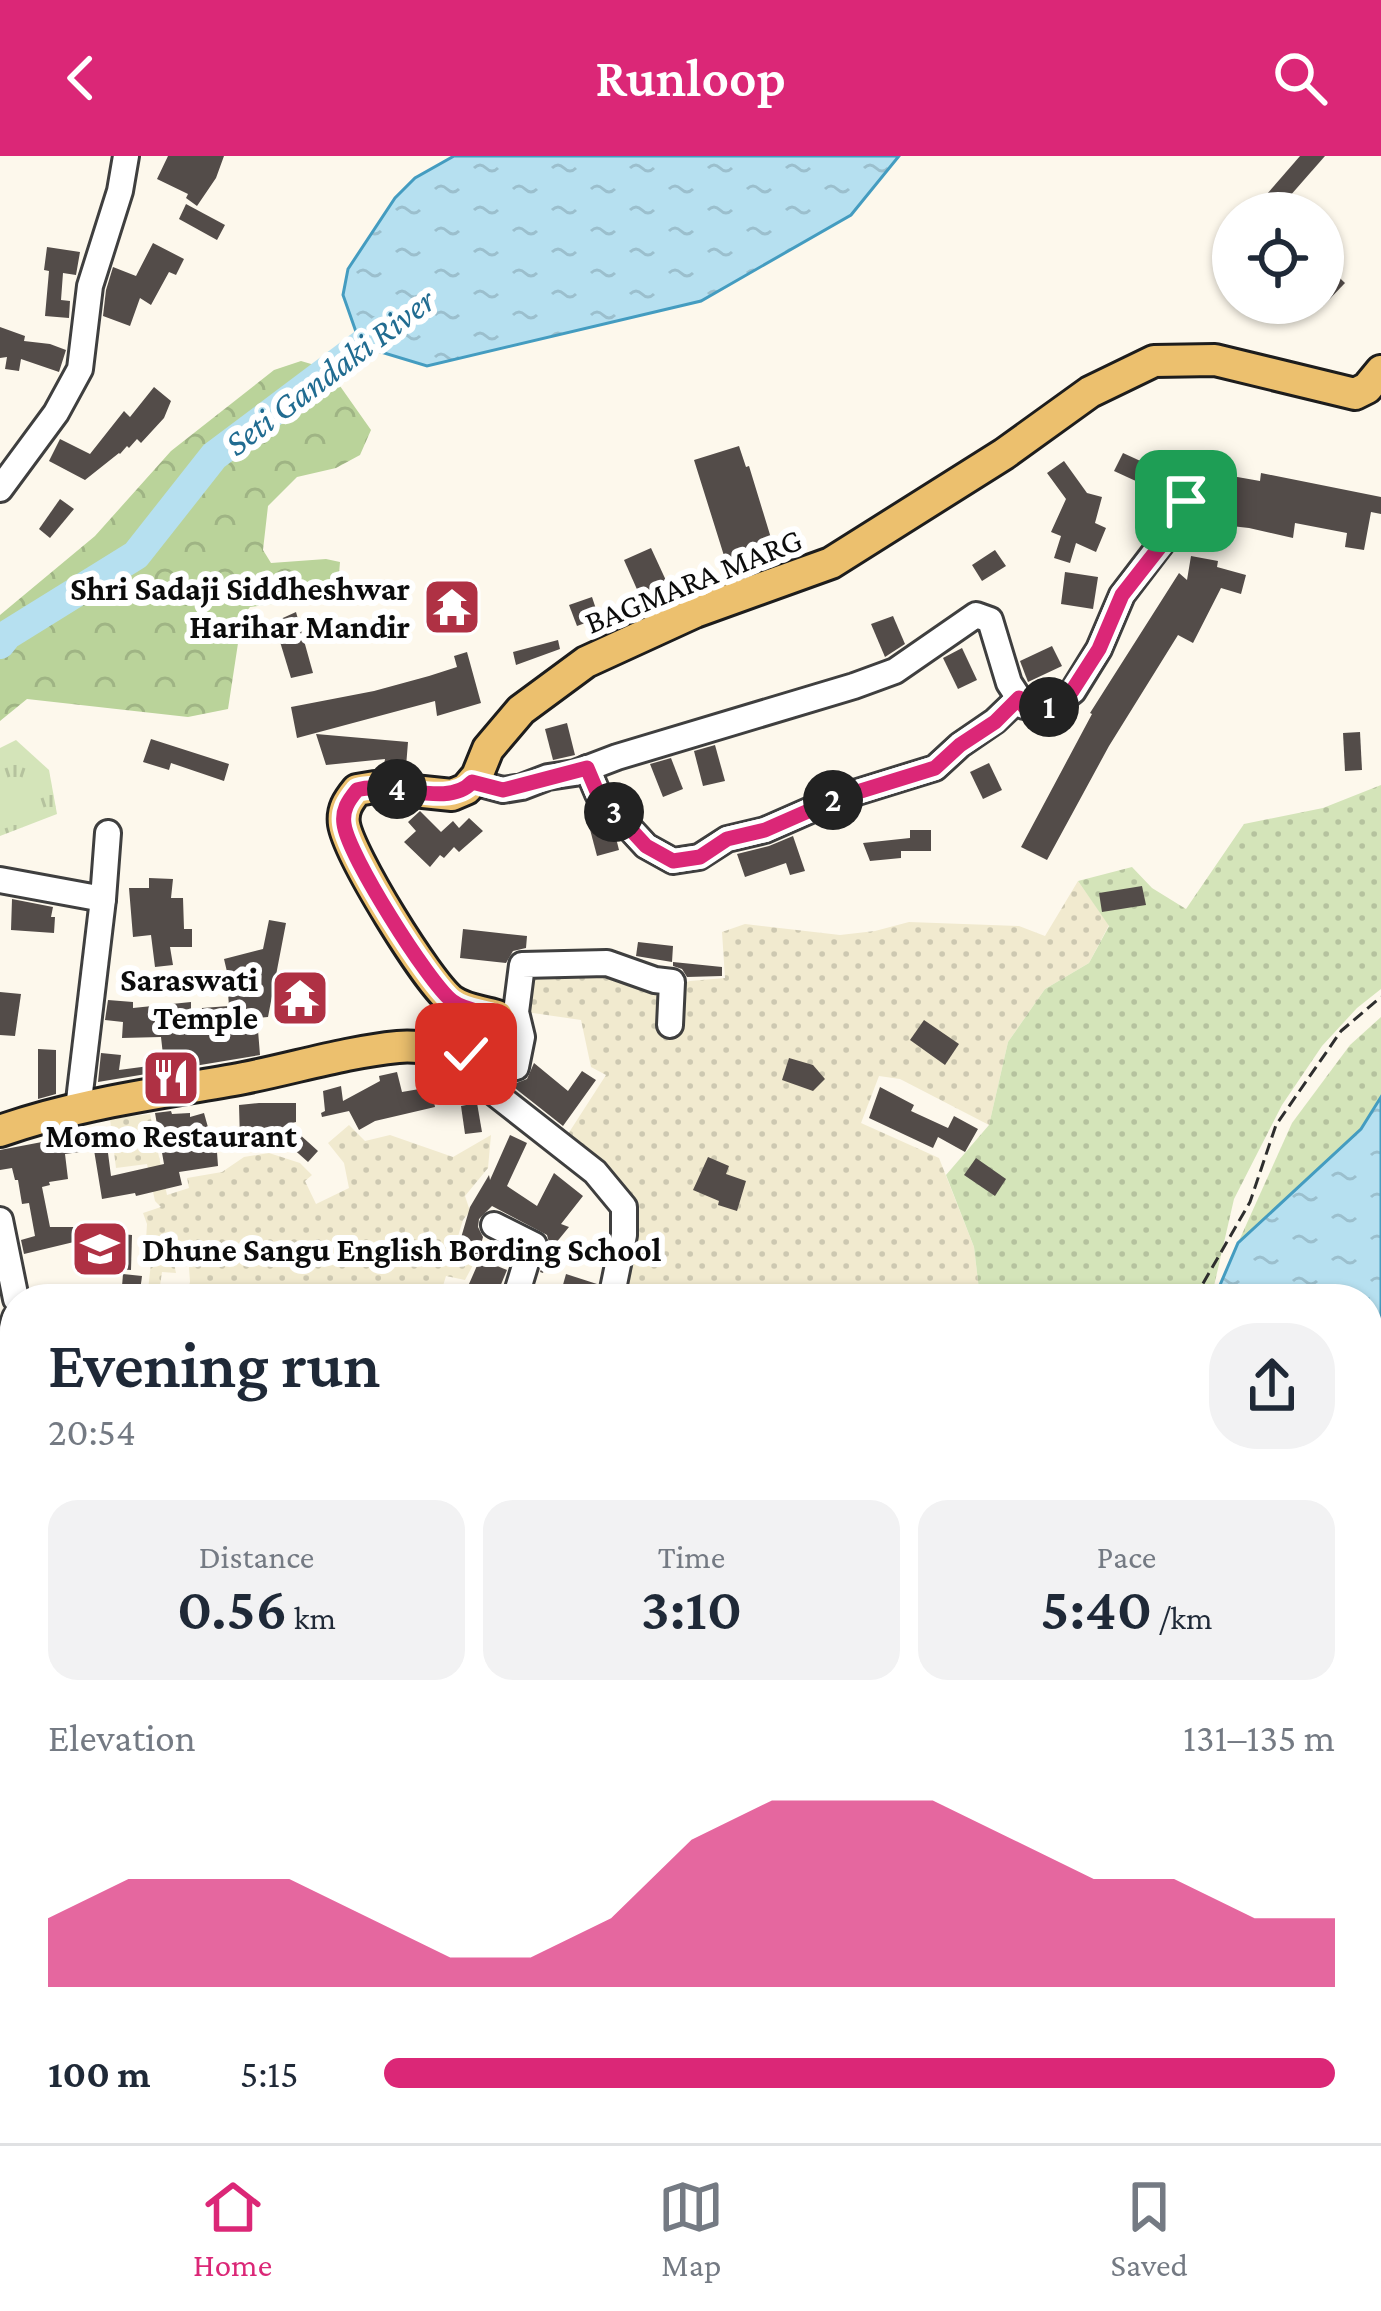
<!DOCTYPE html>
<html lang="en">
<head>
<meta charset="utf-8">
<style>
	:root { --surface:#fff; --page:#f2f2f3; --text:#1f2937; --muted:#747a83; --line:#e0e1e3; --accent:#db2777 }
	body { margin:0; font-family:"Crimson Pro",serif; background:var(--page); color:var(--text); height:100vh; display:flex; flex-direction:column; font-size:45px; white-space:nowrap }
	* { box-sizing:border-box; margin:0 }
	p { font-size:39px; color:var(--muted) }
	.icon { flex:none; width:66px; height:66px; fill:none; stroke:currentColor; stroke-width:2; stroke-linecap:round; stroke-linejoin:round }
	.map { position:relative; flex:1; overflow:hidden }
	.details { position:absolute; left:0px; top:1128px; width:1383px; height:861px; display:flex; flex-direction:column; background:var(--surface); border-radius:48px 48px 0 0; box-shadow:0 3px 9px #0004 }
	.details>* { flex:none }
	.tools { position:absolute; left:1212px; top:36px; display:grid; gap:24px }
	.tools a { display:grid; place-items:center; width:132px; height:132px; border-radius:50%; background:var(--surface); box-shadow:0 3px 9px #0004; font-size:60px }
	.pin { position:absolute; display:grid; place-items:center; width:102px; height:102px; color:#fff; margin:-51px; border-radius:24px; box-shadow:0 6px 18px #0006 }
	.km { position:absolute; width:60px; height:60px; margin:-30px; border-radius:50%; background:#222; color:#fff; font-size:33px; line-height:60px; text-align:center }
	.round { display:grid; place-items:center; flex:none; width:126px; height:126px; border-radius:48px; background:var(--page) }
	.head { display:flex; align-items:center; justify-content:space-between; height:204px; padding:0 48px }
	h1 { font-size:66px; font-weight:600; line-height:90px }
	.stats { display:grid; grid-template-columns:repeat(3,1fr); gap:18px; height:204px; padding:12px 48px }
	.stats div { display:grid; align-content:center; border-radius:30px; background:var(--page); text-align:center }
	.stats b { font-size:60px; font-weight:600 }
	.stats small { font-size:33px; font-weight:400 }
	.stats p { font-size:33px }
	.chart { height:336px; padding:24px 48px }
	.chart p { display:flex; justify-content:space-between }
	.chart svg { width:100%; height:216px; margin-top:12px; fill:var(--accent); opacity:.7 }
	ul { padding:0 48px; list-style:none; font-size:39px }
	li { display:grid; grid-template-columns:192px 144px 1fr; align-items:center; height:90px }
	li i { height:30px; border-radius:15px; background:var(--accent) }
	header { display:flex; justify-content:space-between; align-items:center; height:156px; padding:0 48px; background:var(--accent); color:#fff; font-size:54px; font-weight:600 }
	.menu { display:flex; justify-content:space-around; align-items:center; height:168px; border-top:3px solid var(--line); background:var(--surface); font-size:33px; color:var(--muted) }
	.menu a { display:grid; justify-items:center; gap:6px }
	.menu .active { color:var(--accent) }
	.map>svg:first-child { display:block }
	.farmland { fill:url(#farmland-dots) }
	.grass { fill:url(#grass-dots) }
	.forest { fill:url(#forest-crowns) }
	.park { fill:url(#park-tufts) }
	.water { fill:url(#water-ripples); stroke:#449cc0; stroke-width:3 }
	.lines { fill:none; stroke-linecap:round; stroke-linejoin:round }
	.river { stroke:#b6e0f0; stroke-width:30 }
	.building { fill:#534c49 }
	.minor-casing { stroke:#3f3f3f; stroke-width:30 }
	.major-casing { stroke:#1d1d1d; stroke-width:36 }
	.path { stroke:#2e2e2e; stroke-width:3; stroke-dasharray:12 6; stroke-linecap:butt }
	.minor { stroke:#fff; stroke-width:24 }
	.major { stroke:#ecc06e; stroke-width:30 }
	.route-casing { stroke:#fff; stroke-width:24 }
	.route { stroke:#db2777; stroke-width:15 }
	.labels { text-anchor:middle; stroke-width:12; stroke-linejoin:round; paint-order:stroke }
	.street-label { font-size:33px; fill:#0c0c0c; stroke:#fff }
	.poi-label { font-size:33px; font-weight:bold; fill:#0c0c0c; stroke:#fff; text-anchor:end }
	.water-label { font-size:36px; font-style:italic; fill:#216c91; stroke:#fff }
</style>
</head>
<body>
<header><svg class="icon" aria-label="back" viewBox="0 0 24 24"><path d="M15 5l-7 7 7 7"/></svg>Runloop<svg class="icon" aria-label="search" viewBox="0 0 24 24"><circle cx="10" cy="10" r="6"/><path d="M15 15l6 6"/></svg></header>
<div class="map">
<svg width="1381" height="1987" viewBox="0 0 1381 1987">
	<defs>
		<pattern id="farmland-dots" width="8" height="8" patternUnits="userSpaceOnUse" patternTransform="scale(3)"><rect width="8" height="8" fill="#f1eacf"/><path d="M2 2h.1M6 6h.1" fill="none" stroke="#cdc8b1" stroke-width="1.8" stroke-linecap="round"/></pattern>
		<pattern id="grass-dots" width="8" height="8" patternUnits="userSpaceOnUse" patternTransform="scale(3)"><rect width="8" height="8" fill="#d4e4b9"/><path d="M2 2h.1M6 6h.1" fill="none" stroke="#b5c29e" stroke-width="1.8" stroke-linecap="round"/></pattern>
		<pattern id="forest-crowns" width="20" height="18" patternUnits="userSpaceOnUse" patternTransform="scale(3)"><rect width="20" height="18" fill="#bad39a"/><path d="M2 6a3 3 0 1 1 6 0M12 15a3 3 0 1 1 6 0" fill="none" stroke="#9fb484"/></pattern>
		<pattern id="park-tufts" width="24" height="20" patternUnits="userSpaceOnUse" patternTransform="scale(3)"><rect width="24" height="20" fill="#d4e4b9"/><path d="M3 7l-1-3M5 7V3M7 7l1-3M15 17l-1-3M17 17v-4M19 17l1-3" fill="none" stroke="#b5c29e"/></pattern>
		<pattern id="water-ripples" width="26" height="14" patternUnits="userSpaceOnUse" patternTransform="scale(3)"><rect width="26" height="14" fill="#b6e0f0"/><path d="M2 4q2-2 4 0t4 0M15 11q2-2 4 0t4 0" fill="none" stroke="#9bbfcd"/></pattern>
	</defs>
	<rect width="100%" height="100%" fill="#fdf8ec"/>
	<!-- farmland -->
	<g class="farmland">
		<polygon points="1078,725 1109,769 1089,807 1045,833 1008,886 989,969 900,923 879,920 861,967 939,1002 974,1091 980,1142 618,1143 635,1053 568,978 606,919 591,911 581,864 526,856 528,815 614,814 659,835 690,825 725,822 722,776 745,768 840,779 875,775 909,766 1019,770 1045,780"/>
		<polygon points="150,958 167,1039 189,1032 187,1022 222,1016 244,1001 269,997 300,1007 312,1019 305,1025 316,1048 349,1032 344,1007 328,987 349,969 365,985 390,979 453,1001 491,979 488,1012 465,1040 470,1055 463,1064 452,1100 473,1109 465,1124 446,1120 439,1143 234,1143 221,1140 219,1143 185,1143 190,1126 188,1097 176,1099 174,1107 176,1117 162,1116 158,1143 147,1143 151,1107 145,1100 147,1068 143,1057 161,1051 155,1045 147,1008 116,1012 110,963"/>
		<polygon points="0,1282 15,1285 15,1504 0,1503"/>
		<polygon points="15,1552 15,1974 802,1974 797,1987 0,1987 0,1623 14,1624 12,1553"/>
	</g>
	<!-- grass -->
	<g class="grass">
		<polygon points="1381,629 1381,833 1357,852 1322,890 1282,949 1234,1043 1211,1143 977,1143 980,1142 974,1091 946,1019 989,969 1008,886 1045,833 1089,807 1109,770 1078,725 1132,711 1152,732 1186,753 1244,668 1323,652"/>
		<polygon points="1381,861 1381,941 1361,973 1238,1087 1292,967 1350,889"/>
		<polygon points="802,1974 1289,1974 1292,1987 797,1987"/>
	</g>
	<!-- forest -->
	<polygon class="forest" points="301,205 328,213 371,274 360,299 336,312 297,321 268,350 263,394 271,407 326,403 340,406 339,418 303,444 250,451 242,461 228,553 188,561 27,543 0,565 0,459 95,380 171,295 274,214"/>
	<!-- park -->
	<polygon class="park" points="16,584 49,614 57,658 0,680 0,592"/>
	<!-- water -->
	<g class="water">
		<polygon points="454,0 899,0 851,59 701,145 427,210 361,190 343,139 348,113 395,42 415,22"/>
		<polygon points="1381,941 1381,1987 1292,1987 1289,1974 1368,1974 1368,1143 1214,1143 1238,1087 1361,973"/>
	</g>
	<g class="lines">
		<!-- river -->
		<polyline class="river" points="0,488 7,479 136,399 214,300 391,167"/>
	</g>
	<!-- building -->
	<g class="building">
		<polygon points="168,0 224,0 216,22 197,50 186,42 188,38 157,23"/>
		<polygon points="1300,0 1325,0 1275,57 1261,45"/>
		<polygon points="186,48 225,69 217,84 179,63"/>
		<polygon points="153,87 184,103 176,119 169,116 151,149 140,142 130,170 103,160 106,134 113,111 136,120"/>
		<polygon points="47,91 80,96 76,119 63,117 61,144 70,145 69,162 45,160 49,115 44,114"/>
		<polygon points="1323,106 1345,127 1323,150"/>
		<polygon points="0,171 25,180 24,185 50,188 66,194 59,216 21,203 19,215 5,213 7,201 0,202"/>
		<polygon points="154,231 171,245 164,262 141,287 137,283 129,292 127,290 120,298 119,297 85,324 49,305 60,283 90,298 124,255 130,261"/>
		<polygon points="739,290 746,311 749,310 778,405 731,422 694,304"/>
		<polygon points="1123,297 1147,308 1138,326 1114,315"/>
		<polygon points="1064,305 1087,337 1102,341 1095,367 1106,372 1096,396 1076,387 1070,407 1054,402 1061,380 1051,376 1066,343 1047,317"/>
		<polygon points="1261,317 1381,341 1381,358 1371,356 1364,394 1345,391 1347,377 1295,367 1293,382 1249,372 1213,368 1217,340 1223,341 1226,319 1260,325"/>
		<polygon points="60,343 74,353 50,382 39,373"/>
		<polygon points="651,392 675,444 647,456 624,404"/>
		<polygon points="995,394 1006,410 982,425 972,409"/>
		<polygon points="1191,400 1218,405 1217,411 1246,419 1241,438 1221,432 1193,487 1178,479 1109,590 1047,704 1021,691 1092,558 1090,557 1179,417 1187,424"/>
		<polygon points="1065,416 1098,421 1093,453 1061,448"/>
		<polygon points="592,441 599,462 577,470 569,449"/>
		<polygon points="296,456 313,517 291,522 274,466"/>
		<polygon points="893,460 905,488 885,501 871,468"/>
		<polygon points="558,484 560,493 516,509 513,496"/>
		<polygon points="1052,490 1062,510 1028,526 1020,505"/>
		<polygon points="962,492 977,524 958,533 943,502"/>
		<polygon points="467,496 481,547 437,560 435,545 297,582 291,551 374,535 429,520 457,511 454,500"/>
		<polygon points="567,567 575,599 553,604 545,573"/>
		<polygon points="1360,576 1362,614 1345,615 1343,577"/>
		<polygon points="316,578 408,586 406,611 384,609 385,603 326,609"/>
		<polygon points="151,583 229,608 224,625 171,607 169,614 143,606"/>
		<polygon points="715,589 725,625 703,630 694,595"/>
		<polygon points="671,602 683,633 663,641 650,608"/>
		<polygon points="989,607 1002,634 983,643 970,616"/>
		<polygon points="420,655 441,676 453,665 459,672 469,662 483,675 459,696 454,691 444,702 440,699 430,711 404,686 416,675 408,666"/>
		<polygon points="595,659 616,682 619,694 597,700 587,662"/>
		<polygon points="910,674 931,674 931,695 901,695 901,702 870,705 863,687 910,682"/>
		<polygon points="793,680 805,715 790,719 786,707 745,721 737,698 769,690"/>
		<polygon points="149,722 173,723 171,742 183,742 184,773 192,773 192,791 170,791 173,809 155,811 151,779 133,781 129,732 149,732"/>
		<polygon points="1142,730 1146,749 1102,756 1099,737"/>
		<polygon points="12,743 53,751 51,761 55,761 54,777 11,774"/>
		<polygon points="269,764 286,767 268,861 257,862 260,899 98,926 101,897 121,899 119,914 164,908 161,881 122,882 123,866 105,864 108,844 133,846 133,852 191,846 191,856 201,857 202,852 229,850 228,837 232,837 224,803 263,793"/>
		<polygon points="463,773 527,780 526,792 513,795 506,807 460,802"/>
		<polygon points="638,786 673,790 672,806 636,800"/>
		<polygon points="673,806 722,811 722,820 687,821 682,813 673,810"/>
		<polygon points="0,836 21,838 15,880 0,879"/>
		<polygon points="924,864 959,888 945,909 910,884"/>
		<polygon points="38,893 56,894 56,938 38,943"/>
		<polygon points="789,902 813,909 825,923 813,935 782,924"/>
		<polygon points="534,907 568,935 582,915 596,924 563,970 511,929 527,923"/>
		<polygon points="397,916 402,936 431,931 435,951 375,965 359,974 349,955 322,961 321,957 325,955 323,935 341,930 343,945 380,925 379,920"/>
		<polygon points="880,931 914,949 911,955 948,972 954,960 978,973 965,996 938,981 933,992 869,962"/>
		<polygon points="259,947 296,947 296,966 288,968 318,995 308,1006 281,982 240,984 239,949"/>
		<polygon points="477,947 482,976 465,978 461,950"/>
		<polygon points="171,955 172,958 190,957 190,961 204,957 211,982 216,982 218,1010 179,1016 182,1029 136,1040 135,1037 102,1043 94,994 65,998 68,1023 49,1026 50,1029 42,1031 50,1071 102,1071 102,1085 78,1085 24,1098 21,1084 35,1080 29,1047 22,1048 18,1024 15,1024 12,1012 0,1014 0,994 105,974 111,1020 164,1008 155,957"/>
		<polygon points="510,979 527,987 507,1030 537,1050 554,1017 583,1040 561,1068 569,1071 551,1093 543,1117 540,1116 550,1090 547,1079 492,1050 479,1063 478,1071 483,1081 477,1104 456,1099 470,1051 489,1019 490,1024"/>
		<polygon points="708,1001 729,1010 726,1018 746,1025 737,1055 718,1049 719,1045 693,1034"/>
		<polygon points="976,1002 1006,1023 995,1040 964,1019"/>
		<polygon points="121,1078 132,1079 131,1114 114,1113"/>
		<polygon points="480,1103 507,1114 495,1143 480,1143 465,1137"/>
		<polygon points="123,1118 142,1120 139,1143 121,1143"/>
		<polygon points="566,1118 597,1128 595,1143 559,1143"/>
		<polygon points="0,1239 15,1240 15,1282 0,1281"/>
	</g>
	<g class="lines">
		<defs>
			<g id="minor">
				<polyline points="0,333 56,257 80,213 90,130 120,35 126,0"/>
				<polyline points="587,612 598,638 646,690 673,705 699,701 727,683 765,674 838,642 935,612 960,589 995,565 1019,542"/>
				<polyline points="473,626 503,634 522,631 548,621 575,617 617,601 854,530 895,515 976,459 990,464 1009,527 1024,550 1053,551 1073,535 1099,493 1122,439 1161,388 1186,345"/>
				<polyline points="0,724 103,743 108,677"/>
				<polyline points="451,899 493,916 516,911 522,881 516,856 522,809 607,807 655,824 672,826 670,869"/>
				<polyline points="465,914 595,1016 624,1051 624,1079 611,1143"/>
				<polyline points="78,953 103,743"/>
				<polyline points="0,1064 16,1143"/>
				<polyline points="494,1069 534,1089 528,1100 515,1143"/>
				<polyline points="0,1189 11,1177 15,1162"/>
				<polyline points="0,1510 15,1508"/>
			</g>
			<path id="major" d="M0,975C78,947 163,937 244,922C295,912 346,896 398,891C435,887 461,906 498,889C503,877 504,871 497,860C482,855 466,855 452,845C427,826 349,699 344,668C342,654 348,645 357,634L375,631L452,639L466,633L477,620L488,593L521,554L586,506L695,456L831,407L1004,298L1090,236L1154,205L1215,204L1355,238L1367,232L1381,215"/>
		</defs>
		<!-- minor casing -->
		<use href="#minor" class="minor-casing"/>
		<!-- major casing -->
		<use href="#major" class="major-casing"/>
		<!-- path -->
		<polyline class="path" points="1194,1143 1250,1046 1276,969 1341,875 1381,841"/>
		<!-- minor -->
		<use href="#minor" class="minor"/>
		<!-- major -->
		<use href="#major" class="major"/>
	</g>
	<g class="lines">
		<defs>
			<path id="route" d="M466,898L485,895L498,889C503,877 504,871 496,860C482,855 465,855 452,845C428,826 348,699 344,668C342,654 348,645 357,634C391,624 448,653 472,626L503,634L587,612L598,638L646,690L673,705L700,701L727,683L765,674L838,642L935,612L960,589L995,566L1019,542L1024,550L1053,551L1072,535L1099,493L1122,439L1162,388L1186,345"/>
		</defs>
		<!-- route casing -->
		<use href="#route" class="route-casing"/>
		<!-- route -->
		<use href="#route" class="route"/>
	</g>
	<!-- icons -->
	<defs>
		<symbol id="temple-square" viewBox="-11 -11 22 22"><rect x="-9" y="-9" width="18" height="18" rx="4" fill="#af3144" stroke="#fff"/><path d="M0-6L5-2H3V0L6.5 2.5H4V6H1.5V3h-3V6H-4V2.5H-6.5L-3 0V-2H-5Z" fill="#fff"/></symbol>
		<symbol id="restaurant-square" viewBox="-11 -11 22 22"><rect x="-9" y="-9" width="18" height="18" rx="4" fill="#af3144" stroke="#fff"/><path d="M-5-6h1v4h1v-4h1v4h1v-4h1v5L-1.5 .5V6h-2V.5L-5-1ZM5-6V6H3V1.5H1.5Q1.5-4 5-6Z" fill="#fff"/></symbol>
		<symbol id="school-square" viewBox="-11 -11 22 22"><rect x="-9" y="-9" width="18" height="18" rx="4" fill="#af3144" stroke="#fff"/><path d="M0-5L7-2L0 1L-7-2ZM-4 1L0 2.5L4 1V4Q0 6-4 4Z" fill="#fff"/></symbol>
	</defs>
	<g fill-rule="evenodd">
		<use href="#temple-square" x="419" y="418" width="66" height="66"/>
		<use href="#temple-square" x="267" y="809" width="66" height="66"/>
		<use href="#restaurant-square" x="138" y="889" width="66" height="66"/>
		<use href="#school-square" x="67" y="1060" width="66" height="66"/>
	</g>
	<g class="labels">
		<!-- street labels -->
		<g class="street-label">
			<text transform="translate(693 424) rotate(-22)" y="12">BAGMARA MARG</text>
		</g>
		<!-- poi labels -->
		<g class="poi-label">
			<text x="410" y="444">Shri Sadaji Siddheshwar<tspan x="410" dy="38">Harihar Mandir</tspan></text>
			<text x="258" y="835">Saraswati<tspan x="258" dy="38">Temple</tspan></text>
			<text x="171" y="991" text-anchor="middle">Momo Restaurant</text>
			<text x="142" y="1105" text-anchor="start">Dhune Sangu English Bording School</text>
		</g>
		<!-- water labels -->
		<g class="water-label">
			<text transform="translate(329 215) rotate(-37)" y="13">Seti Gandaki River</text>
		</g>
	</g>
</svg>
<div class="tools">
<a><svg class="icon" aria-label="locate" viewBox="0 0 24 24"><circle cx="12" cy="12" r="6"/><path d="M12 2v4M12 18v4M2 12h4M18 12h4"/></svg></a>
</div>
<div class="pin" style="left:1186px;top:345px;background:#1e9e55"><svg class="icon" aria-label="arrive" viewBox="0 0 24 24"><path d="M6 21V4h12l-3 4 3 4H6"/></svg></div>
<div class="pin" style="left:466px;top:898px;background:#d93025"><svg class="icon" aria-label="check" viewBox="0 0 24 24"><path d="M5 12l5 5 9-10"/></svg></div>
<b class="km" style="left:1049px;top:551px">1</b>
<b class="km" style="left:833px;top:644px">2</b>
<b class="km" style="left:614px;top:656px">3</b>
<b class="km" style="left:397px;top:633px">4</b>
<section class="details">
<div class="head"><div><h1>Evening run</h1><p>20:54</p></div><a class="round"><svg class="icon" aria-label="share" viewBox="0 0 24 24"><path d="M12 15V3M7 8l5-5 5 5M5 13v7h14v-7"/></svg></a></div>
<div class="stats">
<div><p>Distance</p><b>0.56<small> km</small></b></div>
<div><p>Time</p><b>3:10</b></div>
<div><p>Pace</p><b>5:40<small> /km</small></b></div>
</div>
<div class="chart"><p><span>Elevation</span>131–135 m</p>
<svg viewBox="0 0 160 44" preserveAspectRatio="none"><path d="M0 44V30L10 22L20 22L30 22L40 30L50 38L60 38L70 30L80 14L90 6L100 6L110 6L120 14L130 22L140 22L150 30L160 30V44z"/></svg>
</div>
<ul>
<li><b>100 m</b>5:15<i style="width:100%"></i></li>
</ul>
</section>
</div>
<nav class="menu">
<a class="active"><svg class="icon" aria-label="home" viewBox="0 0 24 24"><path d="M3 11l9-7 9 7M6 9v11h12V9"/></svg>Home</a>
<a><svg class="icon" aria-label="map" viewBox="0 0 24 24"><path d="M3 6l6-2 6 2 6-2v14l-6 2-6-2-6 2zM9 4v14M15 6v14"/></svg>Map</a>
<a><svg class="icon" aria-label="saved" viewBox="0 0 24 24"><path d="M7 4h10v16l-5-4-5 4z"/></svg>Saved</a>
</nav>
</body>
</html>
